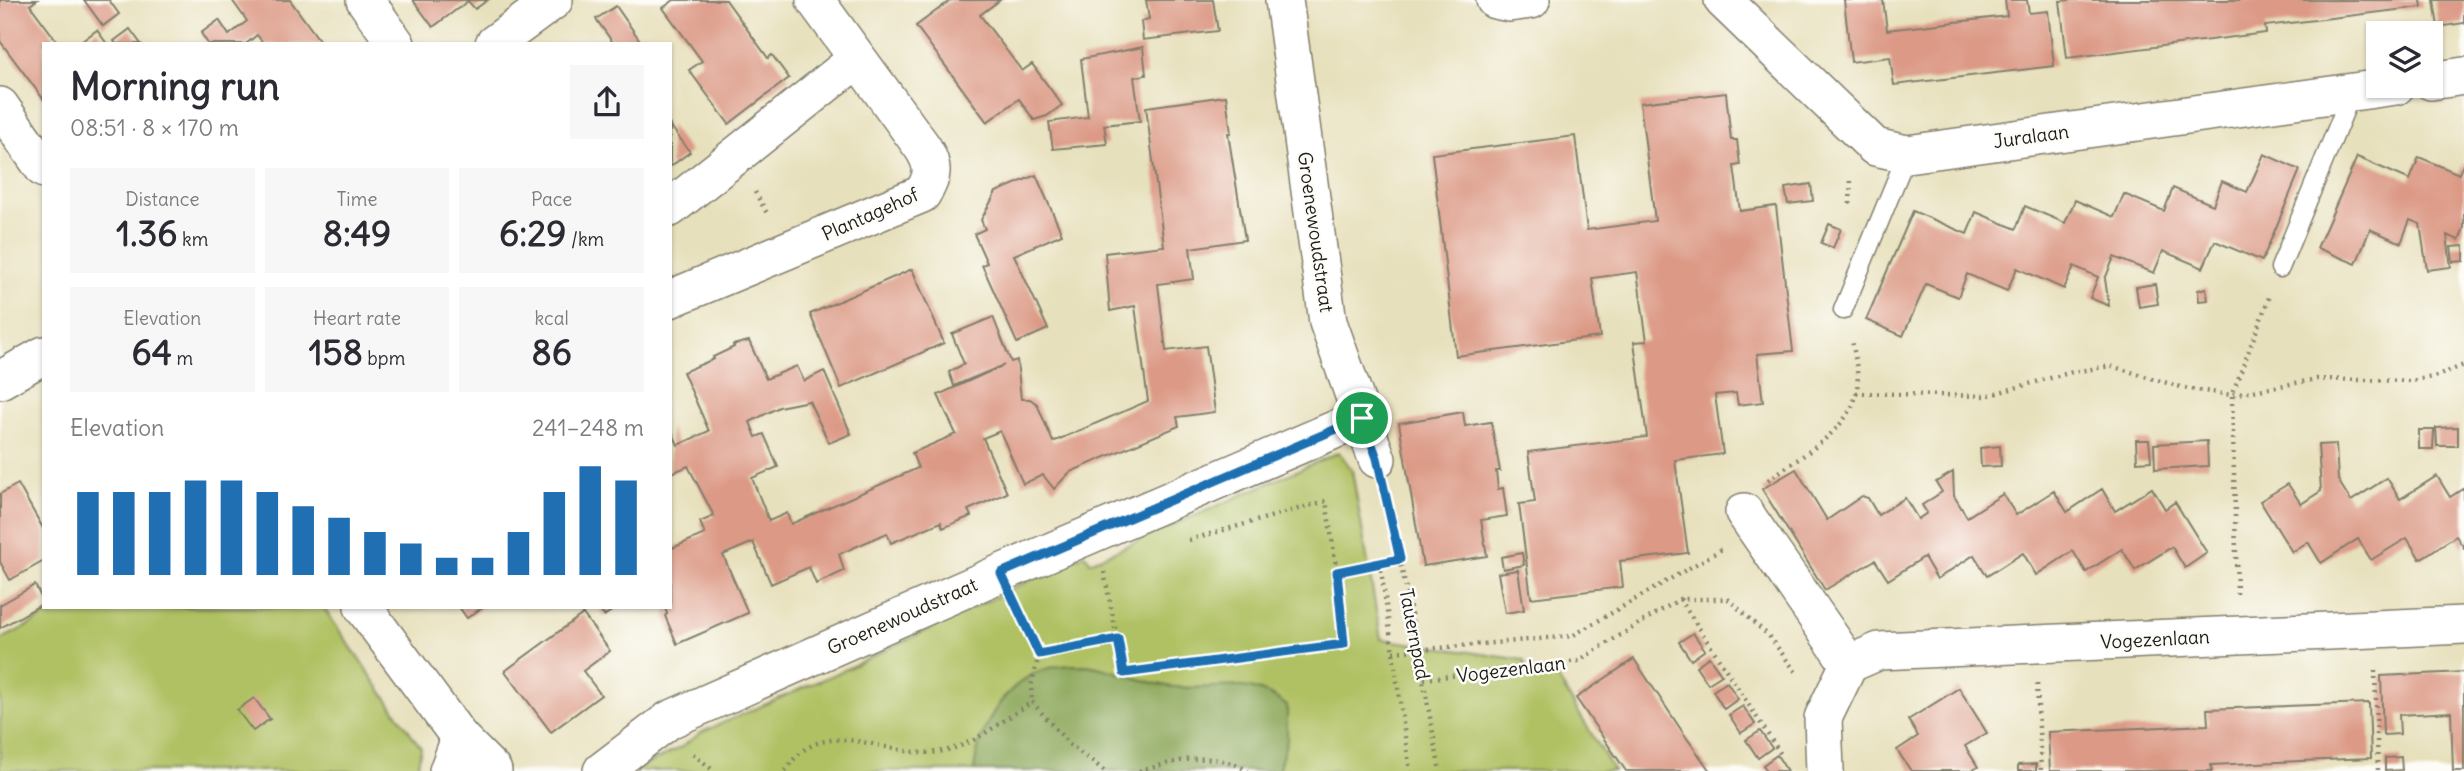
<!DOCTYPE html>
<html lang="en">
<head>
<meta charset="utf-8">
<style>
	:root { --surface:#fff; --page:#f7f7f7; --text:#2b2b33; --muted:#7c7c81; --accent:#1f6fb2 }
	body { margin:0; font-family:Delius,sans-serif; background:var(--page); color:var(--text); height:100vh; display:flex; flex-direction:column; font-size:26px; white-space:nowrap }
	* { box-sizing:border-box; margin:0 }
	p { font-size:23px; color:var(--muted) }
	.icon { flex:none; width:38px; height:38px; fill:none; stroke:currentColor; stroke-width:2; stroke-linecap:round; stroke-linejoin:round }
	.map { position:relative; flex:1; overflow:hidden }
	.drawer { position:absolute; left:42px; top:42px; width:630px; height:567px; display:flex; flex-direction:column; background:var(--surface); border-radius:0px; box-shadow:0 2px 5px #0004 }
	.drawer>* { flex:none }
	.buttons { position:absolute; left:2366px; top:21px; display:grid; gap:14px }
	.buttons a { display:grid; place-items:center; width:77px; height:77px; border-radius:0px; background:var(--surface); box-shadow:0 2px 5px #0004; font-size:35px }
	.pin { position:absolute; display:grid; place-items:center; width:60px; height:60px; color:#fff; margin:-30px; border:4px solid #fff; border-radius:50%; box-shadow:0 2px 7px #0007 }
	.round { display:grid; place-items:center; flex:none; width:74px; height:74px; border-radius:0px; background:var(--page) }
	.overview { display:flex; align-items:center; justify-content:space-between; height:119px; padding:0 28px }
	h1 { font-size:38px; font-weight:800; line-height:52px }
	.metrics { display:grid; grid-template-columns:repeat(3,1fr); gap:10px; height:119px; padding:7px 28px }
	.metrics div { display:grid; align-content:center; border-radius:0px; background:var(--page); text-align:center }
	.metrics b { font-size:35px; font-weight:800 }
	.metrics small { font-size:19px; font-weight:400 }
	.metrics p { font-size:19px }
	.chart { height:196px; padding:14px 28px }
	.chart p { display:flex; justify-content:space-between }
	.chart svg { width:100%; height:126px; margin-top:7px; stroke:var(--accent); stroke-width:6 }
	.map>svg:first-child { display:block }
	.green { fill:#b0c164; stroke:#666e40; stroke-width:2 }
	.forest { fill:#8ca75a; stroke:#54623b; stroke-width:2 }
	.building { fill:#dc9985 }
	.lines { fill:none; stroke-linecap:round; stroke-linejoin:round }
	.lane-casing { stroke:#827e6c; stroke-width:21 }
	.street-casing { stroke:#827e6c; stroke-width:40 }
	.path { stroke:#827e6c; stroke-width:4.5; stroke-dasharray:2 5; stroke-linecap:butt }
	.lane { stroke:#fff; stroke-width:18 }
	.street { stroke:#fff; stroke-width:37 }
	.route-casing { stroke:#fff; stroke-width:14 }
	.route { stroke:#1f6fb2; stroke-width:9 }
	.labels { text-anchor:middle; stroke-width:5; stroke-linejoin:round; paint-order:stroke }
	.street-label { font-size:19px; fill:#1c1c1c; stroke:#fdfcf7 }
</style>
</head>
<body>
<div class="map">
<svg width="2464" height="771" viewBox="0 0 2464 771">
	<rect width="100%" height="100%" fill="#fdfcf7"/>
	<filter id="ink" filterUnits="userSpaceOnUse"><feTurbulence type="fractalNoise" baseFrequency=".0143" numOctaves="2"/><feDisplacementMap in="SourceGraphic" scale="14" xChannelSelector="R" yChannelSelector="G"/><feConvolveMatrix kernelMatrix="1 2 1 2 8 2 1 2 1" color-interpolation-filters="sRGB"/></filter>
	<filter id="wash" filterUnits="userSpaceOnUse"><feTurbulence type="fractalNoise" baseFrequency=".00686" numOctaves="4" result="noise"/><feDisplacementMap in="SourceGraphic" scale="28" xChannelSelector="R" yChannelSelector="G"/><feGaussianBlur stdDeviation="1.57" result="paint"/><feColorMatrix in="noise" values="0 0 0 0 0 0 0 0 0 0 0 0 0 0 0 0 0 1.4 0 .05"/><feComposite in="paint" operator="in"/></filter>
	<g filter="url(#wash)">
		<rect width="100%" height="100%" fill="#e7e0bc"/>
		<!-- green -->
		<g class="green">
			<polygon points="1339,452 1352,470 1381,639 1523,660 1530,677 1554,672 1614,771 634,771 680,748 702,732 844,670 1085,554 1090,562"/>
			<polygon points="63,607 323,607 421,748 417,771 0,771 0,640"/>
		</g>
		<!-- forest -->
		<path class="forest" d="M1088,665C1115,670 1140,681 1167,686C1214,694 1245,672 1287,706V740L1278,771H974C978,732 998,692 1035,673C1051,665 1071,665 1088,665Z"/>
		<g id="blocks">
			<!-- building -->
			<g class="building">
				<polygon points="0,0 37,0 30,5 59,44 44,44 44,100 0,41"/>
				<polygon points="84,0 109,0 119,14 103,26"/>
				<polygon points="232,0 290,0 322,44 264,44 257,35 246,44 208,44 201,33 219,20 229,35 247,21"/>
				<polygon points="413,0 488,0 475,9 468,1 433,27"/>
				<polygon points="674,0 726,0 768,58 772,55 789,78 729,124 689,70 702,61 663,8"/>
				<polygon points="951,0 1000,0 980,15 1022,71 1032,64 1062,105 1047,116 1034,120 1019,99 987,122 916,26"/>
				<polygon points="1146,0 1213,0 1218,31 1143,40 1141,21 1149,19"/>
				<polygon points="1844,0 1883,0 1887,30 2007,16 2005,0 2027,0 2029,13 2048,11 2054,66 1894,85 1890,57 1851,62"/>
				<polygon points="2071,0 2421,0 2422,7 2265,26 2266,33 2067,58 2060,1"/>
				<polygon points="2434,0 2464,0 2464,23 2438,27"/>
				<polygon points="616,6 641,42 639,44 614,44 596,19"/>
				<polygon points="130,29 141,44 116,44 114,41"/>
				<polygon points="97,30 107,44 78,44"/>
				<polygon points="1143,47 1146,75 1134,77 1140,121 1104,125 1107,144 1053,149 1049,122 1088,117 1081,59"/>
				<polygon points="1726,93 1731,140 1737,140 1740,165 1734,166 1740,211 1776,206 1793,351 1757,354 1763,402 1738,405 1736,393 1715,395 1723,454 1675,460 1688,553 1620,561 1623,587 1531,598 1519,504 1535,502 1528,452 1647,437 1634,342 1647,341 1637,272 1592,278 1600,337 1456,356 1432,154 1575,136 1587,230 1655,221 1640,103"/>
				<polygon points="1226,96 1231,133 1228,133 1245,240 1190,248 1194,279 1158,284 1166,351 1206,346 1215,412 1177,417 1179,426 1070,472 1054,489 1043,475 1023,484 1000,431 983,438 1007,493 968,510 971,516 943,528 941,522 891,543 887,533 839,554 844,571 816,584 809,567 771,584 753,542 723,555 748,613 677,644 665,616 667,614 665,607 670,607 670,549 705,534 700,522 714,516 688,466 672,473 670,469 670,427 678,445 709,431 683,372 714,359 713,357 734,347 733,345 749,341 766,379 797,366 804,381 824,371 851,434 829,443 809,401 779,407 750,422 756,437 764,434 778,467 752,478 769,521 787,513 791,524 918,468 912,453 956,434 938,395 1004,365 954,386 949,372 964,364 952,334 993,317 1011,362 1017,360 1021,399 1030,399 1037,404 1053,442 1148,401 1135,306 1110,311 1105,253 1164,246 1146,107"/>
				<polygon points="670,125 690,152 671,166 670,164"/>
				<polygon points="2264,154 2300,170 2262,261 2215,241 2203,268 2163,251 2154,273 2114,257 2105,279 2109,306 2090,298 2098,277 2074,266 2064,289 2017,268 2007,291 1967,274 1958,297 1926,284 1903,336 1866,320 1913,211 1967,234 1976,212 2016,229 2025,206 2065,223 2075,200 2114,217 2124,194 2164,211 2173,188 2213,205 2222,181 2247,192"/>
				<polygon points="2357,157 2410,180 2419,157 2459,174 2464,161 2464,228 2459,240 2447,235 2451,267 2427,270 2420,224 2410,220 2401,243 2370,229 2356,264 2317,248"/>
				<polygon points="1036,175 1062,234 1014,255 1048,329 1017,343 982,265 987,263 974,234 985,229 981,220 996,192"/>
				<polygon points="1811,184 1813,201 1788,204 1785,188"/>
				<polygon points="1829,224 1841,229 1833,248 1821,243"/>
				<polygon points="2464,246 2464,261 2453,262 2451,247"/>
				<polygon points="912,269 944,343 841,388 810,314"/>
				<polygon points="2155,284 2158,304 2139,307 2136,287"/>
				<polygon points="2206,288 2208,300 2199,301 2198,290"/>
				<polygon points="1463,412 1465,426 1491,422 1500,471 1496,471 1498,489 1503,488 1507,516 1481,520 1487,556 1423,566 1399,423"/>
				<polygon points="2458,427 2458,446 2437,446 2436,428"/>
				<polygon points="2419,430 2434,430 2433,449 2419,449"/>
				<polygon points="2136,440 2149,440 2151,461 2137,462"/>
				<polygon points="2207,441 2208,466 2155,469 2154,444"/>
				<polygon points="2336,444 2338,480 2351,501 2387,478 2400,499 2437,476 2450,497 2464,488 2464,548 2456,536 2420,559 2407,538 2371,560 2358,539 2321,563 2308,542 2292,552 2260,501 2288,484 2301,504 2321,491 2318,445"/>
				<polygon points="2000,446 2001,466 1981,467 1980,448"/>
				<polygon points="1796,469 1827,520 1862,496 1868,498 1878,515 1905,498 1918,519 1927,513 1922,505 1942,492 1936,482 1953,472 1954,496 1967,517 2003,494 2016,515 2054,491 2067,512 2102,489 2115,511 2152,488 2165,509 2175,502 2207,553 2185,568 2172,547 2135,570 2122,549 2086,572 2073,551 2036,575 2023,553 1987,576 1974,555 1937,579 1924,557 1888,580 1875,560 1825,590 1762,489"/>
				<polygon points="18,484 44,530 44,561 10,580 0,562 0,494"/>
				<polygon points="1522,553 1524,565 1503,569 1501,557"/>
				<polygon points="1518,570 1524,610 1505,613 1498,573"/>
				<polygon points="35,585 44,603 0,628 0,605"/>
				<polygon points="459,607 483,607 467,618"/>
				<polygon points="598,607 617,607 604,616"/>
				<polygon points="583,614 610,651 583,671 601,695 551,732 505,671"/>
				<polygon points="1693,633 1705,650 1691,660 1679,642"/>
				<polygon points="1709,657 1722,675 1708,684 1696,666"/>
				<polygon points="1634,659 1684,734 1710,771 1626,771 1576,698"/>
				<polygon points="2464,672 2464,771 2453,771 2451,712 2399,715 2400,734 2383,735 2381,676"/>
				<polygon points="1727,682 1738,699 1724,709 1713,691"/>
				<polygon points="1959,688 1987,733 1965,746 1978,767 1971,771 1911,771 1897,750 1918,736 1908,720"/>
				<polygon points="254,698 270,719 253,731 237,710"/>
				<polygon points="2369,703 2371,758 2211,765 2212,771 2050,771 2048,732 2208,725 2207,709"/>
				<polygon points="1743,706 1755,724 1741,733 1729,715"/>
				<polygon points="1760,731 1772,748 1758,758 1746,740"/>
				<polygon points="1777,755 1787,771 1767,771 1763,765"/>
				<polygon points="2401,757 2402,770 2385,771 2385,758"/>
				<polygon points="2036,764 2036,771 2018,771 2018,765"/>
			</g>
		</g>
	</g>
	<g filter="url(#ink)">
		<use href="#blocks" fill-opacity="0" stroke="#827e6c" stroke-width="2"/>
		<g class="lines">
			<defs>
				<g id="lane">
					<polyline points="2280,268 2352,92"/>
					<polyline points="1843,310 1907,154"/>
				</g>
				<g id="street">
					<polyline points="365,0 396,44"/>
					<polyline points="1495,0 1509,3 1531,0"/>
					<polyline points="1723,0 1875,147 1907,154 2396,86"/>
					<polyline points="494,44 554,0"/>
					<polyline points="2431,81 2464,76"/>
					<polyline points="0,106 44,169"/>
					<polyline points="670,208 856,60"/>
					<path d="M670,299L922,194C934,176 934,166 923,148L815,0"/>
					<polyline points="0,380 44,355"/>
					<polyline points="1362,418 1377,459"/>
					<polyline points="1744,512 1849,664"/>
					<polyline points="363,607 460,738 493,771"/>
					<polyline points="448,771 460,738"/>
					<polyline points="602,771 669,720 1001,573 1362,418 1328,322 1284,0"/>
					<polyline points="1825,771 1823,718 1849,664 1879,651 2464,625"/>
				</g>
			</defs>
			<!-- lane casing -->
			<use href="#lane" class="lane-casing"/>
			<!-- street casing -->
			<use href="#street" class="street-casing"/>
			<!-- path -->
			<g class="path">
				<polyline points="755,192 768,215"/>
				<polyline points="1850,204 1851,178"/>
				<polyline points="1856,393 1986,396 2072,372 2111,366 2184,388 2232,395 2317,379 2411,381 2437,376 2464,365"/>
				<path d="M1768,480C1796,459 1843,435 1855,399C1861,381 1855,358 1852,340"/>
				<polyline points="1386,497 1408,598 1440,771"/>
				<polyline points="1189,540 1326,501 1337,572 1400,559"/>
				<polyline points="1380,563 1410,771"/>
				<polyline points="1104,572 1124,673 1344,644 1337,572"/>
				<polyline points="2237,594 2232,395 2270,295"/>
				<polyline points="1680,599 1782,756"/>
				<polyline points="1018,611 1039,655 1031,686 1032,702"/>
				<polyline points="1393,652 1572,636 1722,549"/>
				<polyline points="1039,655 1118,639"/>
				<polyline points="2375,670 2378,771"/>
				<polyline points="1424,679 1578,661 1680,599 1728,599 1769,636 1798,675"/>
				<polyline points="2037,684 2041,771"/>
				<polyline points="693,754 714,771"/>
				<path d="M785,771C825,707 890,763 943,751C975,745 1004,719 1032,702L1070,745L1105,771"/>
				<path d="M1139,771C1178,761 1211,749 1248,771"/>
			</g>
			<!-- lane -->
			<use href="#lane" class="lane"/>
			<!-- street -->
			<use href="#street" class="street"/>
		</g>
	</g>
	<g class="lines" filter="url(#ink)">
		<defs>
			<polygon id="route" points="1362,418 1377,458 1400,559 1337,572 1344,644 1124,673 1118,639 1039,654 1001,573"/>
		</defs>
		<!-- route casing -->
		<use href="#route" class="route-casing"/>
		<!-- route -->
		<use href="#route" class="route"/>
	</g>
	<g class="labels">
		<!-- street labels -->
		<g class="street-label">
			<text transform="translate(2031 136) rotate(-8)" y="7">Juralaan</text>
			<text transform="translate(870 214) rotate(-24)" y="7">Plantagehof</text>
			<text transform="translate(1316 232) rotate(82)" y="7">Groenewoudstraat</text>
			<text transform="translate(902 616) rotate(-24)" y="7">Groenewoudstraat</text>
			<text transform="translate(1415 634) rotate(79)" y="7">Tauernpad</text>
			<text transform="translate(2155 639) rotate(-3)" y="7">Vogezenlaan</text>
			<text transform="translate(1511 669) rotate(-7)" y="7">Vogezenlaan</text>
		</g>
	</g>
</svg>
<div class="buttons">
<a><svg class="icon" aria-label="layers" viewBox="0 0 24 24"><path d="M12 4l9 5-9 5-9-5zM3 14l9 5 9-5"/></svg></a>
</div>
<div class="pin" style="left:1362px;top:418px;background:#1e9e55"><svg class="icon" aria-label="arrive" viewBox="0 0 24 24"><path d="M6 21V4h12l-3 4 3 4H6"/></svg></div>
<section class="drawer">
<div class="overview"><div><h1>Morning run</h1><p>08:51 · 8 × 170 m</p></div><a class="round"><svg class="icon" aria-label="share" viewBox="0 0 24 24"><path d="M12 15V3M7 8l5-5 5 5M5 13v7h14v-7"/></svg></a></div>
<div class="metrics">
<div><p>Distance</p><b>1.36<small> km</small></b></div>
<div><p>Time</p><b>8:49</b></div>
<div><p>Pace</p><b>6:29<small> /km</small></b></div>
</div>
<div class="metrics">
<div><p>Elevation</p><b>64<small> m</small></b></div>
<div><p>Heart rate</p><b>158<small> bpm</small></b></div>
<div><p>kcal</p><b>86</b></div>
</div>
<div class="chart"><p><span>Elevation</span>241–248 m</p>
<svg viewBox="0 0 160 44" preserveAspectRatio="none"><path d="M5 44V15M15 44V15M25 44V15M35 44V11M45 44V11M55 44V15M65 44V20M75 44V24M85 44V29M95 44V33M105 44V38M115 44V38M125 44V29M135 44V15M145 44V6M155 44V11"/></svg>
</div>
</section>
</div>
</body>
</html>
